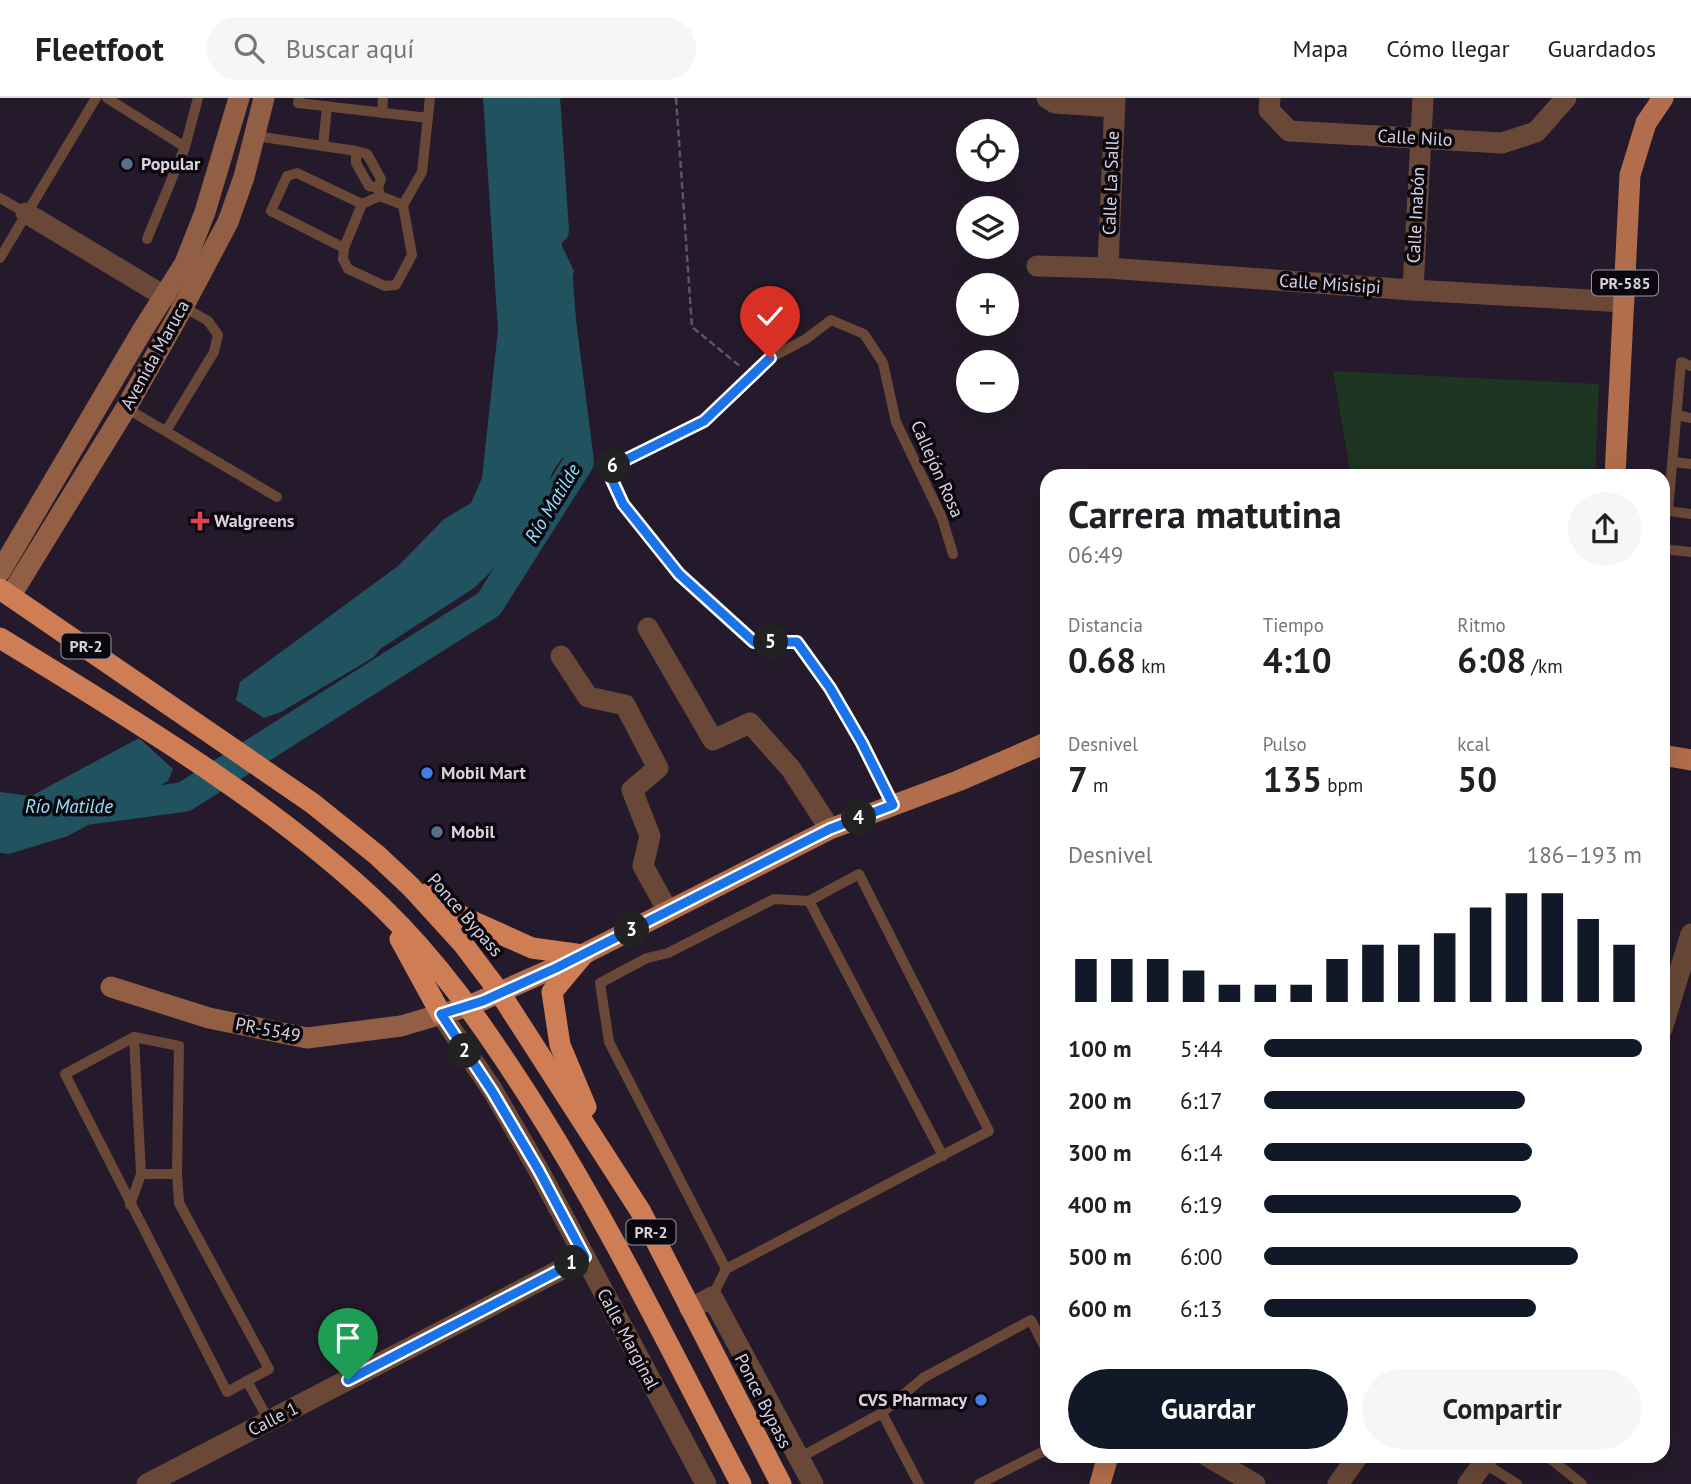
<!DOCTYPE html>
<html lang="es">
<head>
<meta charset="utf-8">
<style>
	:root { --surface:#fff; --page:#f6f6f6; --text:#202124; --muted:#757577; --line:#e0e0e0; --accent:#111827 }
	body { margin:0; font-family:"PT Sans",sans-serif; background:var(--page); color:var(--text); height:100vh; display:flex; flex-direction:column; font-size:26px; white-space:nowrap }
	* { box-sizing:border-box; margin:0 }
	p { font-size:23px; color:var(--muted) }
	.icon { flex:none; width:38px; height:38px; fill:none; stroke:currentColor; stroke-width:2; stroke-linecap:round; stroke-linejoin:round }
	.map { position:relative; flex:1; overflow:hidden }
	.side { position:absolute; left:1040px; top:371px; width:630px; height:994px; display:flex; flex-direction:column; background:var(--surface); border-radius:21px; box-shadow:0 7px 28px #0002 }
	.side>* { flex:none }
	.tools { position:absolute; left:956px; top:21px; display:grid; gap:14px }
	.tools a { display:grid; place-items:center; width:63px; height:63px; border-radius:50%; background:var(--surface); box-shadow:0 7px 28px #0002; font-size:35px }
	.pin { position:absolute; display:grid; place-items:center; width:60px; height:60px; color:#fff; margin:-72px -30px; border-radius:50% 50% 50% 0; rotate:-45deg; box-shadow:0 0 7px #0007 }
	.pin .icon { rotate:45deg }
	.km { position:absolute; width:35px; height:35px; margin:-18px; border-radius:50%; background:#222; color:#fff; font-size:19px; line-height:35px; text-align:center }
	.round { display:grid; place-items:center; flex:none; width:74px; height:74px; border-radius:37px; background:var(--page) }
	.headline { display:flex; align-items:center; justify-content:space-between; height:119px; padding:0 28px }
	h1 { font-size:38px; font-weight:600; line-height:52px }
	.metrics { display:grid; grid-template-columns:repeat(3,1fr); gap:10px; height:119px; padding:7px 28px }
	.metrics div { display:grid; align-content:center }
	.metrics b { font-size:35px; font-weight:600 }
	.metrics small { font-size:19px; font-weight:400 }
	.metrics p { font-size:19px }
	.chart { height:196px; padding:14px 28px }
	.chart p { display:flex; justify-content:space-between }
	.chart svg { width:100%; height:126px; margin-top:7px; stroke:var(--accent); stroke-width:6 }
	.button { display:flex; gap:14px; margin-top:auto; padding:14px 28px }
	.button a { flex:1; height:80px; border-radius:42px; background:var(--accent); color:#fff; font-size:28px; font-weight:600; line-height:80px; text-align:center }
	.button a+a { background:var(--page); color:var(--text) }
	ul { padding:0 28px; list-style:none; font-size:23px }
	li { display:grid; grid-template-columns:112px 84px 1fr; align-items:center; height:52px }
	li i { height:18px; border-radius:9px; background:var(--accent) }
	header { display:flex; align-items:center; gap:42px; box-sizing:border-box; height:98px; padding:0 35px; background:var(--surface); border-bottom:2px solid var(--line) }
	header strong { font-size:33px }
	nav { display:flex; gap:38px; margin-inline-start:auto; font-size:24px }
	.search { width:490px; height:63px; background:var(--page); display:flex; align-items:center; gap:18px; box-sizing:border-box; padding:0 24px; border-radius:38px; color:var(--muted); font-size:26px }
	.map>svg:first-child { display:block }
	.green { fill:#1e3522 }
	.water { fill:#215260 }
	.lines { fill:none; stroke-linecap:round; stroke-linejoin:round }
	.river { stroke:#215260; stroke-width:30 }
	.path { stroke:#5d5564; stroke-width:2.5; stroke-dasharray:7 3.5; stroke-linecap:butt }
	.lane { stroke:#694837; stroke-width:10 }
	.street { stroke:#694837; stroke-width:21 }
	.secondary { stroke:#925e44; stroke-width:21 }
	.primary { stroke:#b26e4c; stroke-width:21 }
	.highway { stroke:#cf7d54; stroke-width:21 }
	.route-casing { stroke:#fff; stroke-width:14 }
	.route { stroke:#1a73e8; stroke-width:9 }
	.service-dot { fill:#5c6f8a; stroke:#0b070e; stroke-width:2.5 }
	.health-dot { fill:#e0444e; stroke:#0b070e; stroke-width:2.5 }
	.shop-dot { fill:#3f7fe0; stroke:#0b070e; stroke-width:2.5 }
	.labels { text-anchor:middle; stroke-width:7; stroke-linejoin:round; paint-order:stroke }
	.shield { fill:#0b070e; stroke:#9b96a0; stroke-width:2 }
	.shield-label { font-size:16px; font-weight:bold; fill:#d9d3de }
	.street-label { font-size:18px; fill:#d9d3de; stroke:#0b070e }
	.poi-label { font-size:18px; font-weight:bold; fill:#d9d3de; stroke:#0b070e; text-anchor:start }
	.water-label { font-size:19px; font-style:italic; fill:#92e3fc; stroke:#0b070e }
</style>
</head>
<body>
<header>
<strong>Fleetfoot</strong>
<div class="search"><svg class="icon" aria-label="search" viewBox="0 0 24 24"><circle cx="10" cy="10" r="6"/><path d="M15 15l6 6"/></svg>Buscar aquí</div>
<nav><a>Mapa</a><a>Cómo llegar</a><a>Guardados</a></nav>
</header>
<div class="map">
<svg width="1691" height="1386" viewBox="0 0 1691 1386">
	<rect width="100%" height="100%" fill="#241a2b"/>
	<!-- green -->
	<polygon class="green" points="1333,273 1599,286 1595,378 1351,378"/>
	<!-- water -->
	<g class="water">
		<polygon points="483,0 536,0 532,28 537,61 562,113 562,148 574,173 555,245 571,307 567,353 553,373 529,436 474,490 380,551 374,559 281,614 264,620 236,602 240,584 398,468 444,421 471,405 482,380 498,232"/>
		<polygon points="139,640 173,671 168,683 68,738 9,756 0,755 0,694 31,698"/>
	</g>
	<g class="lines">
		<!-- river -->
		<g class="river">
			<polyline points="545,0 554,132"/>
			<polyline points="86,712 184,699 489,506 579,364 561,223 558,182"/>
		</g>
		<!-- path -->
		<polyline class="path" points="676,0 692,229 741,269"/>
		<!-- lane -->
		<g class="lane">
			<polyline points="107,0 185,49"/>
			<polyline points="299,0 298,5 428,20"/>
			<polyline points="382,15 383,0"/>
			<polyline points="256,38 356,53 367,56 381,81 378,90 369,88 356,65 356,53"/>
			<polyline points="323,48 327,8"/>
			<polyline points="0,100 26,115"/>
			<polyline points="362,106 344,150 271,113 287,78 297,75 362,106 380,98 378,90"/>
			<polyline points="403,107 422,74 430,0"/>
			<polyline points="147,141 185,49 198,0"/>
			<polyline points="344,150 343,161 348,171 385,188 396,187 412,157 403,107 380,98"/>
			<polyline points="0,160 96,0"/>
			<polyline points="164,198 208,223 218,237 214,254 166,333"/>
			<polyline points="1691,268 1681,264 1668,413 1691,416"/>
			<polyline points="126,310 277,399"/>
			<polyline points="1677,317 1691,320"/>
			<polyline points="1673,364 1691,366"/>
			<polyline points="1662,451 1691,454"/>
			<polyline points="893,707 862,644 830,590 797,544 754,544 679,476 623,406 607,371 704,323 770,260 806,241 831,222 864,236 883,265 896,324 942,420 953,456"/>
			<polyline points="134,939 65,976 227,1294 247,1283 269,1323"/>
			<polyline points="141,1076 177,1076"/>
			<polyline points="130,1107 141,1076 134,939 179,948 177,1076 179,1105 269,1271 247,1283"/>
			<polyline points="726,1171 609,944 600,885 647,860 668,855 774,801 809,803"/>
			<polyline points="712,1199 726,1171 989,1033 859,776 809,803 943,1058"/>
			<polyline points="1547,1358 1582,1386"/>
			<polyline points="799,1360 882,1315"/>
			<polyline points="1484,1365 1517,1386"/>
			<polyline points="919,1386 882,1315 923,1280 1031,1222 1046,1252"/>
			<polyline points="979,1386 1046,1352"/>
		</g>
		<!-- street -->
		<g class="street">
			<polyline points="1047,0 1055,5 1114,9"/>
			<polyline points="1270,0 1269,12 1289,33 1502,45 1536,34 1566,0"/>
			<polyline points="26,115 164,198"/>
			<polyline points="1037,168 1108,170 1413,192 1624,204"/>
			<polyline points="1108,170 1115,0"/>
			<polyline points="1413,192 1423,0"/>
			<polyline points="648,530 713,642 750,625 791,671 830,731"/>
			<polyline points="561,558 588,599 625,607 658,670 632,692 650,738 643,768 668,813"/>
			<polyline points="441,916 493,993 538,1071 706,1386"/>
			<polyline points="1662,931 1691,836"/>
			<polyline points="690,1211 712,1199 813,1386"/>
			<polyline points="1207,1358 1255,1386"/>
			<polyline points="147,1386 585,1159"/>
			<polyline points="1338,1386 1358,1358"/>
			<polyline points="1468,1386 1489,1358"/>
		</g>
		<!-- secondary -->
		<g class="secondary">
			<polyline points="0,474 142,233 185,165 205,114 239,0"/>
			<polyline points="11,497 126,310 183,209 228,124 244,79 264,0"/>
			<polyline points="111,889 209,920 307,940 401,928 469,908"/>
		</g>
		<!-- primary -->
		<g class="primary">
			<polyline points="1615,378 1630,77 1646,25 1663,0"/>
			<polyline points="1662,657 1691,662"/>
			<polyline points="469,908 572,862 830,731 958,683 1046,645"/>
			<polyline points="1100,1386 1108,1358"/>
		</g>
		<!-- highway -->
		<g class="highway">
			<polyline points="0,491 312,705 377,757 411,789 463,846 500,895 641,1114 781,1386"/>
			<path d="M0,540C130,620 272,704 382,809C438,863 482,926 524,991C606,1118 671,1253 741,1386"/>
			<polyline points="428,795 463,819 532,850 583,857"/>
			<polyline points="400,841 441,916"/>
			<polyline points="583,857 552,894 560,947 586,1009"/>
		</g>
	</g>
	<g class="lines">
		<defs>
			<polyline id="route" points="348,1282 585,1159 538,1071 492,993 441,916 483,903 556,870 830,731 893,707 862,645 830,590 797,544 754,544 679,476 623,406 607,371 704,323 770,260"/>
		</defs>
		<!-- route casing -->
		<use href="#route" class="route-casing"/>
		<!-- route -->
		<use href="#route" class="route"/>
	</g>
	<!-- markers -->
	<g class="service-dot">
		<circle cx="127" cy="66" r="7"/>
		<circle cx="437" cy="734" r="7"/>
	</g>
	<path class="health-dot" d="M196.5 412.5h7v7h7v7h-7v7h-7v-7h-7v-7h7z"/>
	<g class="shop-dot">
		<circle cx="427" cy="675" r="7"/>
		<circle cx="981" cy="1302" r="7"/>
	</g>
	<g class="labels">
		<!-- shield labels -->
		<g class="shield">
			<rect x="1592" y="172.5" width="66" height="25" rx="5"/>
			<rect x="61.5" y="535.5" width="49" height="25" rx="5"/>
			<rect x="626.5" y="1121.5" width="49" height="25" rx="5"/>
		</g>
		<g class="shield-label">
			<text x="1625" y="191">PR-585</text>
			<text x="86" y="554">PR-2</text>
			<text x="651" y="1140">PR-2</text>
		</g>
		<!-- street labels -->
		<g class="street-label">
			<text transform="translate(1415 40) rotate(3)" y="6">Calle Nilo</text>
			<text transform="translate(1111 85) rotate(-88)" y="6">Calle La Salle</text>
			<text transform="translate(1416 117) rotate(-87)" y="6">Calle Inabón</text>
			<text transform="translate(1330 186) rotate(4)" y="6">Calle Misisipi</text>
			<text transform="translate(155 257) rotate(-61)" y="6">Avenida Maruca</text>
			<text transform="translate(937 371) rotate(66)" y="6">Callejón Rosa</text>
			<text transform="translate(465 817) rotate(49)" y="6">Ponce Bypass</text>
			<text transform="translate(268 932) rotate(11)" y="6">PR-5549</text>
			<text transform="translate(628 1241) rotate(62)" y="6">Calle Marginal</text>
			<text transform="translate(763 1303) rotate(63)" y="6">Ponce Bypass</text>
			<text transform="translate(273 1321) rotate(-27)" y="6">Calle 1</text>
		</g>
		<!-- poi labels -->
		<g class="poi-label">
			<text x="141" y="72">Popular</text>
			<text x="214" y="429">Walgreens</text>
			<text x="441" y="681">Mobil Mart</text>
			<text x="451" y="740">Mobil</text>
			<text x="967" y="1308" text-anchor="end">CVS Pharmacy</text>
		</g>
		<!-- water labels -->
		<g class="water-label">
			<text transform="translate(552 405) rotate(-59)" y="7">Río Matilde</text>
			<text x="69" y="715">Río Matilde</text>
		</g>
	</g>
</svg>
<div class="tools">
<a><svg class="icon" aria-label="locate" viewBox="0 0 24 24"><circle cx="12" cy="12" r="6"/><path d="M12 2v4M12 18v4M2 12h4M18 12h4"/></svg></a>
<a><svg class="icon" aria-label="layers" viewBox="0 0 24 24"><path d="M12 4l9 5-9 5-9-5zM3 14l9 5 9-5"/></svg></a>
<a>+</a>
<a>−</a>
</div>
<div class="pin" style="left:348px;top:1282px;background:#1e9e55"><svg class="icon" aria-label="arrive" viewBox="0 0 24 24"><path d="M6 21V4h12l-3 4 3 4H6"/></svg></div>
<div class="pin" style="left:770px;top:260px;background:#d93025"><svg class="icon" aria-label="check" viewBox="0 0 24 24"><path d="M5 12l5 5 9-10"/></svg></div>
<b class="km" style="left:572px;top:1165px">1</b>
<b class="km" style="left:465px;top:953px">2</b>
<b class="km" style="left:632px;top:832px">3</b>
<b class="km" style="left:859px;top:720px">4</b>
<b class="km" style="left:771px;top:544px">5</b>
<b class="km" style="left:613px;top:368px">6</b>
<section class="side">
<div class="headline"><div><h1>Carrera matutina</h1><p>06:49</p></div><a class="round"><svg class="icon" aria-label="share" viewBox="0 0 24 24"><path d="M12 15V3M7 8l5-5 5 5M5 13v7h14v-7"/></svg></a></div>
<div class="metrics">
<div><p>Distancia</p><b>0.68<small> km</small></b></div>
<div><p>Tiempo</p><b>4:10</b></div>
<div><p>Ritmo</p><b>6:08<small> /km</small></b></div>
</div>
<div class="metrics">
<div><p>Desnivel</p><b>7<small> m</small></b></div>
<div><p>Pulso</p><b>135<small> bpm</small></b></div>
<div><p>kcal</p><b>50</b></div>
</div>
<div class="chart"><p><span>Desnivel</span>186–193 m</p>
<svg viewBox="0 0 160 44" preserveAspectRatio="none"><path d="M5 44V29M15 44V29M25 44V29M35 44V33M45 44V38M55 44V38M65 44V38M75 44V29M85 44V24M95 44V24M105 44V20M115 44V11M125 44V6M135 44V6M145 44V15M155 44V24"/></svg>
</div>
<ul>
<li><b>100 m</b>5:44<i style="width:100%"></i></li>
<li><b>200 m</b>6:17<i style="width:69%"></i></li>
<li><b>300 m</b>6:14<i style="width:71%"></i></li>
<li><b>400 m</b>6:19<i style="width:68%"></i></li>
<li><b>500 m</b>6:00<i style="width:83%"></i></li>
<li><b>600 m</b>6:13<i style="width:72%"></i></li>
</ul>
<div class="button"><a>Guardar</a><a>Compartir</a></div>
</section>
</div>
</body>
</html>
